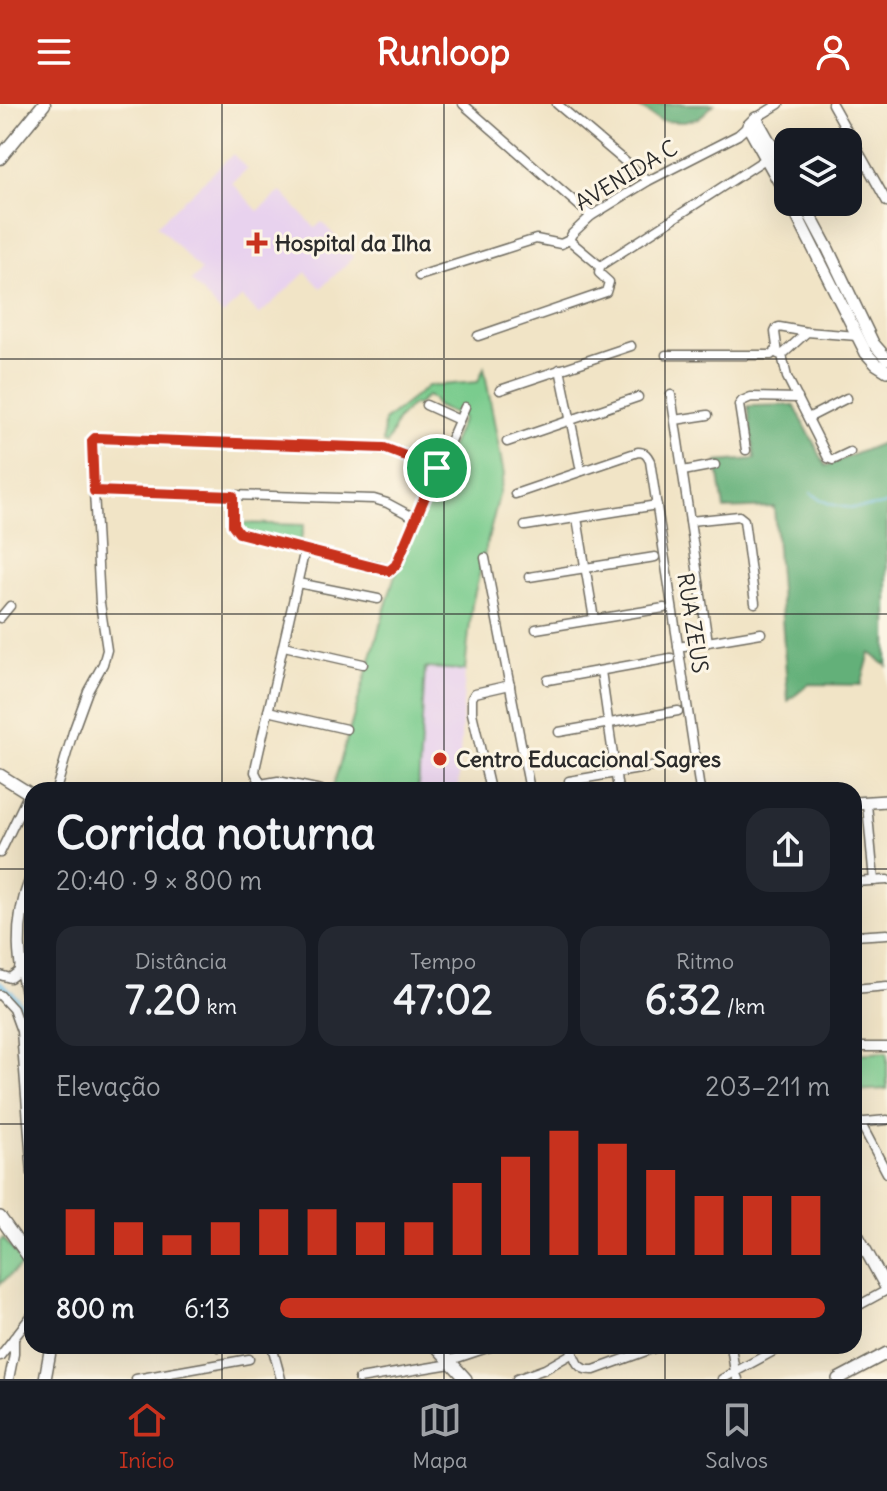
<!DOCTYPE html>
<html lang="pt">
<head>
<meta charset="utf-8">
<style>
	:root { --surface:#171b24; --page:#242831; --text:#f1f3f6; --muted:#9ea1a6; --line:#363941; --accent:#c8321e }
	body { margin:0; font-family:Delius,sans-serif; background:var(--page); color:var(--text); height:100vh; display:flex; flex-direction:column; font-size:30px; white-space:nowrap }
	* { box-sizing:border-box; margin:0 }
	p { font-size:26px; color:var(--muted) }
	.icon { flex:none; width:44px; height:44px; fill:none; stroke:currentColor; stroke-width:2; stroke-linecap:round; stroke-linejoin:round }
	.map { position:relative; flex:1; overflow:hidden }
	.sheet { position:absolute; left:24px; top:678px; width:838px; height:572px; display:flex; flex-direction:column; background:var(--surface); border-radius:24px; box-shadow:0 8px 32px #0002 }
	.sheet>* { flex:none }
	.buttons { position:absolute; left:774px; top:24px; display:grid; gap:16px }
	.buttons a { display:grid; place-items:center; width:88px; height:88px; border-radius:16px; background:var(--surface); box-shadow:0 8px 32px #0002; font-size:40px }
	.pin { position:absolute; display:grid; place-items:center; width:68px; height:68px; color:#fff; margin:-34px; border:4px solid #fff; border-radius:50%; box-shadow:0 2px 8px #0007 }
	.round { display:grid; place-items:center; flex:none; width:84px; height:84px; border-radius:24px; background:var(--page) }
	.head { display:flex; align-items:center; justify-content:space-between; height:136px; padding:0 32px }
	h1 { font-size:44px; font-weight:700; line-height:60px }
	.metrics { display:grid; grid-template-columns:repeat(3,1fr); gap:12px; height:136px; padding:8px 32px }
	.metrics div { display:grid; align-content:center; border-radius:20px; background:var(--page); text-align:center }
	.metrics b { font-size:40px; font-weight:700 }
	.metrics small { font-size:22px; font-weight:400 }
	.metrics p { font-size:22px }
	.chart { height:224px; padding:16px 32px }
	.chart p { display:flex; justify-content:space-between }
	.chart svg { width:100%; height:144px; margin-top:8px; stroke:var(--accent); stroke-width:6 }
	ul { padding:0 32px; list-style:none; font-size:26px }
	li { display:grid; grid-template-columns:128px 96px 1fr; align-items:center; height:60px }
	li i { height:20px; border-radius:10px; background:var(--accent) }
	header { display:flex; justify-content:space-between; align-items:center; height:104px; padding:0 32px; background:var(--accent); color:#fff; font-size:36px; font-weight:700 }
	.menu { display:flex; justify-content:space-around; align-items:center; height:112px; border-top:2px solid var(--line); background:var(--surface); font-size:22px; color:var(--muted) }
	.menu a { display:grid; justify-items:center; gap:4px }
	.menu .on { color:var(--accent) }
	.map>svg:first-child { display:block }
	.built { fill:#e8d2ee }
	.green { fill:#7acc8e; stroke:#527c5c; stroke-width:2 }
	.forest { fill:#63b079; stroke:#476e52; stroke-width:2 }
	.lines { fill:none; stroke-linecap:round; stroke-linejoin:round }
	.stream { stroke:#6dbde8; stroke-width:2 }
	.canal { stroke:#6dbde8; stroke-width:7 }
	.street-casing { stroke:#706c61; stroke-width:11 }
	.secondary-casing { stroke:#706c61; stroke-width:14 }
	.primary-casing { stroke:#706c61; stroke-width:15 }
	.street { stroke:#fff; stroke-width:8 }
	.secondary { stroke:#fff; stroke-width:11 }
	.primary { stroke:#fff; stroke-width:12 }
	.route-casing { stroke:#fff; stroke-width:16 }
	.route { stroke:#c8321e; stroke-width:10 }
	.grid { fill:none; stroke:#2b2b2b; stroke-width:2; stroke-opacity:0.55 }
	.poi-dot { fill:#c8321e; stroke:#fcf5e5; stroke-width:3 }
	.labels { text-anchor:middle; stroke-width:6; stroke-linejoin:round; paint-order:stroke }
	.street-label { font-size:22px; fill:#2b2b2b; stroke:#fcf5e5 }
	.poi-label { font-size:22px; font-weight:bold; fill:#2b2b2b; stroke:#fcf5e5; text-anchor:start }
</style>
</head>
<body>
<header><svg class="icon" aria-label="menu" viewBox="0 0 24 24"><path d="M4 6h16M4 12h16M4 18h16"/></svg>Runloop<svg class="icon" aria-label="person" viewBox="0 0 24 24"><circle cx="12" cy="8" r="4"/><path d="M4 21q1-7 8-7t8 7"/></svg></header>
<div class="map">
<svg width="887" height="1275" viewBox="0 0 887 1275">
	<rect width="100%" height="100%" fill="#fcf5e5"/>
	<filter id="ink" filterUnits="userSpaceOnUse"><feTurbulence type="fractalNoise" baseFrequency=".0125" numOctaves="2"/><feDisplacementMap in="SourceGraphic" scale="16" xChannelSelector="R" yChannelSelector="G"/><feConvolveMatrix kernelMatrix="1 2 1 2 8 2 1 2 1" color-interpolation-filters="sRGB"/></filter>
	<filter id="wash" filterUnits="userSpaceOnUse"><feTurbulence type="fractalNoise" baseFrequency=".006" numOctaves="4" result="noise"/><feDisplacementMap in="SourceGraphic" scale="32" xChannelSelector="R" yChannelSelector="G"/><feGaussianBlur stdDeviation="1.8" result="paint"/><feColorMatrix in="noise" values="0 0 0 0 0 0 0 0 0 0 0 0 0 0 0 0 0 1.4 0 .05"/><feComposite in="paint" operator="in"/></filter>
	<g filter="url(#wash)">
		<rect width="100%" height="100%" fill="#f1e4c6"/>
		<!-- built -->
		<g class="built">
			<polygon points="233,50 247,65 232,79 258,107 281,87 315,124 322,118 354,153 321,184 306,168 259,211 242,193 223,211 191,177 201,167 157,121"/>
			<polygon points="425,564 465,566 458,686 418,686"/>
		</g>
		<!-- green -->
		<g class="green">
			<polygon points="484,264 504,371 472,500 465,566 425,564 418,686 332,686 394,474 463,314 436,302 433,295 427,292 417,301 413,300 398,315 387,340 383,339 384,317 428,282 478,278"/>
			<polygon points="237,419 304,421 300,440 238,426 237,424"/>
			<polygon points="887,948 887,985 854,987 854,950"/>
			<polygon points="3,1134 24,1159 0,1180 0,1137"/>
		</g>
		<!-- forest -->
		<g class="forest">
			<polygon points="633,0 714,0 699,14 684,18 661,17"/>
			<polygon points="794,301 826,362 887,337 887,562 870,549 861,581 809,580 788,597 774,403 724,405 717,358 755,355 748,302"/>
		</g>
		<g class="lines">
			<!-- stream -->
			<path class="stream" d="M811,389C816,392 822,397 828,399C846,406 869,404 887,400"/>
			<!-- canal -->
			<path class="canal" d="M0,880C33,904 29,934 32,971"/>
		</g>
	</g>
	<g filter="url(#ink)">
		<g class="lines">
			<defs>
				<g id="street">
					<polyline points="463,0 591,112"/>
					<polyline points="557,0 648,77"/>
					<polyline points="832,0 887,98"/>
					<polyline points="756,14 779,0"/>
					<polyline points="569,136 600,162"/>
					<polyline points="600,162 767,54"/>
					<polyline points="419,172 536,135 561,140 569,136 572,130 591,112 648,77 738,31 748,22"/>
					<polyline points="807,228 782,251 778,250 775,228 777,224 779,223 807,228 857,232"/>
					<polyline points="478,232 606,188 609,178 599,169 600,162"/>
					<polyline points="666,251 771,251 776,247"/>
					<polyline points="782,251 787,273 828,354 833,356 850,348"/>
					<polyline points="560,265 581,367"/>
					<polyline points="500,286 631,242"/>
					<polyline points="671,291 708,538"/>
					<polyline points="426,301 459,316"/>
					<polyline points="808,314 847,294"/>
					<polyline points="675,316 708,311"/>
					<polyline points="507,338 638,293"/>
					<polyline points="746,346 739,301 742,297 751,293 798,294"/>
					<polyline points="683,367 715,361"/>
					<polyline points="94,387 374,395 387,399 415,414"/>
					<path d="M515,390L638,348C645,348 647,351 650,357L700,686"/>
					<polyline points="233,392 233,421 239,429 392,466 396,461 465,303"/>
					<polyline points="577,414 594,515"/>
					<polyline points="690,417 739,412 744,416 755,499"/>
					<polyline points="525,422 657,401"/>
					<polyline points="305,445 256,661 255,668 261,680 278,677 321,686"/>
					<polyline points="485,454 530,686"/>
					<polyline points="529,473 655,453"/>
					<polyline points="298,479 378,495"/>
					<polyline points="0,514 10,502"/>
					<polyline points="536,525 664,504"/>
					<polyline points="284,542 363,560"/>
					<polyline points="678,543 761,529"/>
					<polyline points="601,567 618,686"/>
					<polyline points="548,576 671,554"/>
					<polyline points="268,607 346,625"/>
					<polyline points="559,628 678,607"/>
					<polyline points="569,677 687,657"/>
					<polyline points="56,686 73,628 88,587 103,560 107,546 100,499 94,387 93,335 384,344 437,364"/>
					<polyline points="490,686 472,609 472,594 475,589 510,581"/>
					<polyline points="867,700 874,777"/>
					<polyline points="0,749 29,689"/>
					<polyline points="854,778 887,776"/>
					<polyline points="854,832 887,830"/>
					<polyline points="0,871 10,874 18,868 20,862"/>
					<polyline points="854,885 887,882"/>
					<polyline points="0,891 13,905 21,927 32,1070"/>
					<polyline points="854,943 887,943"/>
					<polyline points="860,1018 887,1069"/>
					<polyline points="854,1019 887,1016"/>
					<polyline points="854,1204 887,1186"/>
					<polyline points="272,1242 281,1275"/>
					<path d="M571,1242C575,1256 577,1267 594,1266L660,1242"/>
					<polyline points="731,1242 735,1268 738,1275"/>
					<polyline points="219,1243 220,1242"/>
					<polyline points="0,1252 32,1211"/>
					<polyline points="448,1257 493,1242"/>
					<polyline points="9,1275 14,1250 14,1234"/>
					<polyline points="136,1275 249,1255"/>
					<polyline points="359,1275 451,1260"/>
					<polyline points="517,1275 545,1265 573,1249"/>
					<polyline points="722,1275 783,1242"/>
				</g>
				<g id="secondary">
					<polyline points="788,71 756,14 748,22 788,94"/>
					<polyline points="790,98 866,249 876,260 887,267"/>
					<polyline points="803,98 828,145 873,239 887,255"/>
					<polyline points="0,671 32,691"/>
					<polyline points="854,699 887,697"/>
					<path d="M32,772C13,820 17,860 32,909"/>
					<polyline points="0,1113 32,1158"/>
					<polyline points="854,1125 887,1185"/>
					<polyline points="436,1242 466,1275"/>
					<polyline points="45,1275 51,1242"/>
					<polyline points="838,1275 887,1249"/>
				</g>
				<polyline id="primary" points="0,54 44,0"/>
			</defs>
			<!-- street casing -->
			<use href="#street" class="street-casing"/>
			<!-- secondary casing -->
			<use href="#secondary" class="secondary-casing"/>
			<!-- primary casing -->
			<use href="#primary" class="primary-casing"/>
			<!-- street -->
			<use href="#street" class="street"/>
			<!-- secondary -->
			<use href="#secondary" class="secondary"/>
			<!-- primary -->
			<use href="#primary" class="primary"/>
		</g>
	</g>
	<g class="lines" filter="url(#ink)">
		<defs>
			<polygon id="route" points="95,334 384,344 437,364 396,461 389,467 239,429 233,421 233,392 94,387 92,337"/>
		</defs>
		<!-- route casing -->
		<use href="#route" class="route-casing"/>
		<!-- route -->
		<use href="#route" class="route"/>
	</g>
	<!-- grid -->
	<path class="grid" d="M222,0V686M444,0V686M665,0V686M0,255H887M0,510H887M0,765H32M854,765H887M0,1020H32M854,1020H887M222,1242V1275M444,1242V1275M665,1242V1275"/>
	<!-- markers -->
	<g class="poi-dot">
		<path d="M253 127h8v8h8v8h-8v8h-8v-8h-8v-8h8z"/>
		<circle cx="440" cy="655" r="8"/>
	</g>
	<g class="labels">
		<!-- street labels -->
		<g class="street-label">
			<text transform="translate(626 71) rotate(-31)" y="8">AVENIDA C</text>
			<text transform="translate(693 519) rotate(81)" y="8">RUA ZEUS</text>
		</g>
		<!-- poi labels -->
		<g class="poi-label">
			<text x="275" y="147">Hospital da Ilha</text>
			<text x="456" y="663">Centro Educacional Sagres</text>
		</g>
	</g>
</svg>
<div class="buttons">
<a><svg class="icon" aria-label="layers" viewBox="0 0 24 24"><path d="M12 4l9 5-9 5-9-5zM3 14l9 5 9-5"/></svg></a>
</div>
<div class="pin" style="left:437px;top:364px;background:#1e9e55"><svg class="icon" aria-label="arrive" viewBox="0 0 24 24"><path d="M6 21V4h12l-3 4 3 4H6"/></svg></div>
<section class="sheet">
<div class="head"><div><h1>Corrida noturna</h1><p>20:40 · 9 × 800 m</p></div><a class="round"><svg class="icon" aria-label="share" viewBox="0 0 24 24"><path d="M12 15V3M7 8l5-5 5 5M5 13v7h14v-7"/></svg></a></div>
<div class="metrics">
<div><p>Distância</p><b>7.20<small> km</small></b></div>
<div><p>Tempo</p><b>47:02</b></div>
<div><p>Ritmo</p><b>6:32<small> /km</small></b></div>
</div>
<div class="chart"><p><span>Elevação</span>203–211 m</p>
<svg viewBox="0 0 160 44" preserveAspectRatio="none"><path d="M5 44V30M15 44V34M25 44V38M35 44V34M45 44V30M55 44V30M65 44V34M75 44V34M85 44V22M95 44V14M105 44V6M115 44V10M125 44V18M135 44V26M145 44V26M155 44V26"/></svg>
</div>
<ul>
<li><b>800 m</b>6:13<i style="width:99%"></i></li>
</ul>
</section>
</div>
<nav class="menu">
<a class="on"><svg class="icon" aria-label="home" viewBox="0 0 24 24"><path d="M3 11l9-7 9 7M6 9v11h12V9"/></svg>Início</a>
<a><svg class="icon" aria-label="map" viewBox="0 0 24 24"><path d="M3 6l6-2 6 2 6-2v14l-6 2-6-2-6 2zM9 4v14M15 6v14"/></svg>Mapa</a>
<a><svg class="icon" aria-label="saved" viewBox="0 0 24 24"><path d="M7 4h10v16l-5-4-5 4z"/></svg>Salvos</a>
</nav>
</body>
</html>
